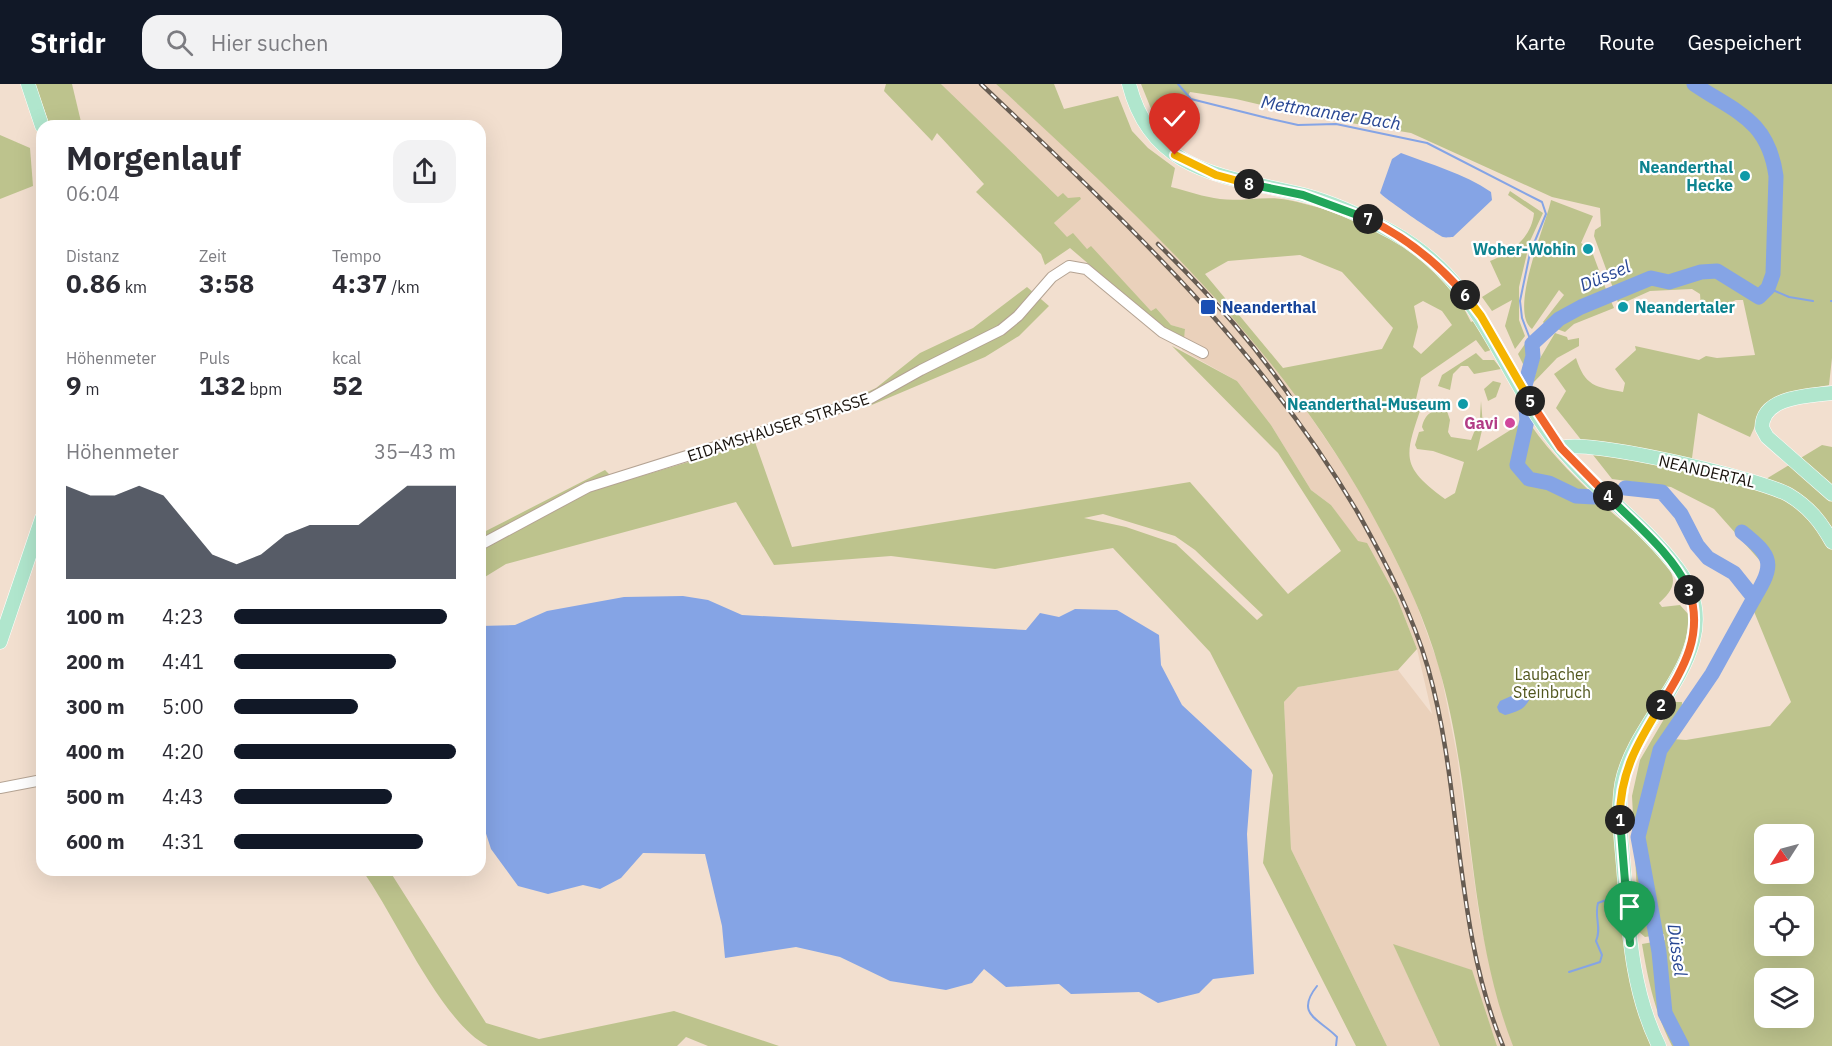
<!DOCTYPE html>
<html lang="de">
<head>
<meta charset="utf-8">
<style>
	:root { --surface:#fff; --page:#f2f2f3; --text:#2b2b33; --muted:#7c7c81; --accent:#111827 }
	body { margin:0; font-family:"IBM Plex Sans",sans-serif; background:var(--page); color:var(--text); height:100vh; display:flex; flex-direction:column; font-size:22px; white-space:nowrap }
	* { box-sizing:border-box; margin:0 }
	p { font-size:20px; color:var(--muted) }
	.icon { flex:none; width:33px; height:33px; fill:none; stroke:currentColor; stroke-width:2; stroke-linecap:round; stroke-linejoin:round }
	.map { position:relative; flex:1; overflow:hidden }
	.sheet { position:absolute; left:36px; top:36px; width:450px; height:756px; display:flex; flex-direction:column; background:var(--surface); border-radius:18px; box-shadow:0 6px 24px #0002 }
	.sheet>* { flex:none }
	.needle { width:39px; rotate:234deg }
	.controls { position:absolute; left:1754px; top:740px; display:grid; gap:12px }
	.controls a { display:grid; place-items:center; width:60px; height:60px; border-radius:12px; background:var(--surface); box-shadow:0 6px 24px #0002; font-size:30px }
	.pin { position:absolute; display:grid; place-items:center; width:51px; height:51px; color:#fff; margin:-62px -26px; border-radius:50% 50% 50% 0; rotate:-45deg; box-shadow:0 0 6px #0007 }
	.pin .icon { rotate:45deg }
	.km { position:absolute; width:30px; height:30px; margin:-15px; border-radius:50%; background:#222; color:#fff; font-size:16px; line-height:30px; text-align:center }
	.round { display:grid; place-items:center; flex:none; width:63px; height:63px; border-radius:18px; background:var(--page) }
	.overview { display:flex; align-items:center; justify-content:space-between; height:102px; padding:0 30px }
	h1 { font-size:33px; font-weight:700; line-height:45px }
	.figures { display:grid; grid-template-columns:repeat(3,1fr); gap:9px; height:102px; padding:6px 30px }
	.figures div { display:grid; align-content:center }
	.figures b { font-size:26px; font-weight:700 }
	.figures small { font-size:16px; font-weight:400 }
	.figures p { font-size:16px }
	.chart { height:168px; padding:12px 30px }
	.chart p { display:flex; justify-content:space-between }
	.chart svg { width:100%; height:108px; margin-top:6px; fill:var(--accent); opacity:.7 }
	ul { padding:0 30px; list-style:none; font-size:20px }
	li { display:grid; grid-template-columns:96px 72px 1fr; align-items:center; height:45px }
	li i { height:15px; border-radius:8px; background:var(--accent) }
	header { display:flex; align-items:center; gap:36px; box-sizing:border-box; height:84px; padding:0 30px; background:var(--accent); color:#fff }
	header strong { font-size:28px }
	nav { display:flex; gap:33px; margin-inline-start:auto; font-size:21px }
	.search { width:420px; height:54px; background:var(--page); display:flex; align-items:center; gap:15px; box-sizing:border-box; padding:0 21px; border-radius:18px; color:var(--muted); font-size:22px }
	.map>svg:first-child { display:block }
	.built { fill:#ead1bb }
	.green { fill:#bdc38d; fill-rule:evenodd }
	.water { fill:#85a4e5 }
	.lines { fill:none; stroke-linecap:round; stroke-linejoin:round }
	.stream { stroke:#85a4e5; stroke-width:2 }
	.river { stroke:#85a4e5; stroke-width:15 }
	.minor-casing { stroke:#b4a393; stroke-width:12 }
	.major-casing { stroke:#fff; stroke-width:15 }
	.minor { stroke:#fff; stroke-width:10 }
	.major { stroke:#b0e6cd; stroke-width:14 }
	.rail-casing { stroke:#675c52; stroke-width:4.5 }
	.rail { stroke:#fff; stroke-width:2; stroke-dasharray:7; stroke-linecap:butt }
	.split-1-casing { stroke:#fff; stroke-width:12 }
	.split-2-casing { stroke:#fff; stroke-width:12 }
	.split-3-casing { stroke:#fff; stroke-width:12 }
	.split-4-casing { stroke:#fff; stroke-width:12 }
	.split-5-casing { stroke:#fff; stroke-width:12 }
	.split-6-casing { stroke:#fff; stroke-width:12 }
	.split-7-casing { stroke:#fff; stroke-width:12 }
	.split-8-casing { stroke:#fff; stroke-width:12 }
	.split-9-casing { stroke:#fff; stroke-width:12 }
	.split-1 { stroke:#22a559; stroke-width:8 }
	.split-2 { stroke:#f5b400; stroke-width:8 }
	.split-3 { stroke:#f0652b; stroke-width:8 }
	.split-4 { stroke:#22a559; stroke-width:8 }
	.split-5 { stroke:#f0652b; stroke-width:8 }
	.split-6 { stroke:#f5b400; stroke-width:8 }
	.split-7 { stroke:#f0652b; stroke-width:8 }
	.split-8 { stroke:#22a559; stroke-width:8 }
	.split-9 { stroke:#f5b400; stroke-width:8 }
	.culture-dot { fill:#0f9aa8; stroke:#fff; stroke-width:2 }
	.transit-dot { fill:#1a4fb4; stroke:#fff; stroke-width:2 }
	.hotel-dot { fill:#d1479c; stroke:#fff; stroke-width:2 }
	.labels { text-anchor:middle; stroke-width:4.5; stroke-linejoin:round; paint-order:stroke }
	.culture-label { font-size:16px; font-weight:bold; fill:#0d838f; stroke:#fff; text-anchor:end }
	.transit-label { font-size:16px; font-weight:bold; fill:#164399; stroke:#fff; text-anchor:start }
	.hotel-label { font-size:16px; font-weight:bold; fill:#b23c85; stroke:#fff; text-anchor:end }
	.street-label { font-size:16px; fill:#19130d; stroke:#fff }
	.park-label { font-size:16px; fill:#51561d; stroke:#fff }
	.water-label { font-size:18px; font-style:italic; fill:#284793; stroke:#fff }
</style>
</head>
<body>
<header>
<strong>Stridr</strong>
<div class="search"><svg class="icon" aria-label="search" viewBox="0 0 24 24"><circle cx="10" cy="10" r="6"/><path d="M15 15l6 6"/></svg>Hier suchen</div>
<nav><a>Karte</a><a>Route</a><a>Gespeichert</a></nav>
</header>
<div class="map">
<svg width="1832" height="962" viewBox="0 0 1832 962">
	<rect width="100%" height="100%" fill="#f2dfcf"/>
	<!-- built -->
	<polygon class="built" points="941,0 996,0 1100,95 1211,206 1246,247 1294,308 1362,409 1412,508 1440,585 1457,671 1479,831 1490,883 1513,962 1497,962 1471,886 1394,861 1440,962 1387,962 1291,765 1284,618 1298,603 1398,586 1432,630 1417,565 1397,514 1331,421 1311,406 1271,341 1237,297 1182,266 1185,245 1171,241 1156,224 1151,227 1091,163 1087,165 1067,154 1054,139 1081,115 1059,114"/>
	<!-- green -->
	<g class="green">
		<polygon points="35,0 72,0 82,42 50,42"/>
		<polygon points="886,0 941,0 1058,113 1063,109 1068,114 1080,113 1081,115 1054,139 1067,153 1073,149 1087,165 1091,162 1151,227 1156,224 1171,241 1185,245 1184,255 1162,243 1070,164 1045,181 1041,170 976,108 984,100 937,49 932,57 884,7"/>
		<path d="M996,0H1054L1064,25L1118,12L1132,47L1148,64L1175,84L1171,103C1187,107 1204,113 1220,115C1242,118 1266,111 1288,116C1361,131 1438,168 1471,238L1476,236L1491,266L1485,268L1476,256L1421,294L1416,315L1421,324C1404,374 1401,382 1445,415L1455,409L1464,378L1433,367L1417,365L1415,361L1419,348L1424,347L1422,343C1425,329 1433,326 1446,324L1450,336L1448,348L1451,353L1471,356L1480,333L1481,317L1483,342L1477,367L1520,340H1530C1552,372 1580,398 1608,425C1626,442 1665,467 1672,491C1676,503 1667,512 1659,519L1662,523L1680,521L1689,531V545L1681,575L1624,680L1625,860L1655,962H1513C1466,841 1475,708 1439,584C1426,537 1405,492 1382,449C1288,268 1144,136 996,0ZM1300,171L1342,188L1393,244L1382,265L1283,284L1205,190L1228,177ZM1423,217L1442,227L1452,241L1421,270L1413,263L1418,243L1414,222Z"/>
		<path d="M1141,0H1832V274L1829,301L1788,309L1762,327L1750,353L1698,329L1692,374L1766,395L1822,361L1832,363V962H1672C1655,929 1648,896 1642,860L1665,856L1664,850L1645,853L1639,848L1632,712L1640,676L1674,618H1682L1681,641L1672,655L1686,656L1770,642L1791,618L1753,525L1770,488L1714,425L1671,403L1612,395L1556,324L1566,307L1554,290L1576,274C1585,302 1595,303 1623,308L1625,299L1615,285L1636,266L1635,262L1699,276L1706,272L1717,274L1755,271L1743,216H1736L1723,222L1701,224L1700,210L1692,205L1650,207L1619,221L1616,213L1625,209L1620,201L1613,204L1594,152L1595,146L1601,142L1600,124L1552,113L1411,49L1309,32L1236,15L1190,8L1168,51L1156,37ZM1764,750H1803V789H1764ZM1764,822H1803V861H1764ZM1764,894H1803V933H1764Z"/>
		<polygon points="0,51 30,64 33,102 0,115"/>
		<path d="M1510,107L1543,129L1530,157L1519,203V236L1525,252L1515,265L1505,242L1512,216L1492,227L1482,213L1501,201L1490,177C1511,169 1532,153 1534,129L1508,111Z"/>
		<path d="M1551,116L1593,132L1581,159L1591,165L1607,208C1585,217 1563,225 1547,243L1543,238L1564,211L1559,206L1532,245C1508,227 1546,141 1551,116Z"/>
		<polygon points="1027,203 1049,222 1019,252 985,273 867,323 861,311 876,304 920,269 973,244"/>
		<path d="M1610,215L1614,224L1574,240L1565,248L1557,245C1567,230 1593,223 1610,215Z"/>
		<polygon points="1555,249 1567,253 1568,256 1579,254 1579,262 1557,274 1533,299 1539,276"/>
		<polygon points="1527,257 1529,268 1526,286 1518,270"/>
		<path d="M1172,262L1237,297L1271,341L1311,406L1331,421L1358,457L1367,459L1397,514L1417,565L1398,586L1298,603L1284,618L1291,765L1387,962H1356L1263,779L1273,691L1210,568L1113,464L995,485L891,472L774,481L736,418L506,480L480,496V450L605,386L618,399L755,358L792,463L1190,398L1288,510L1341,467L1278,369ZM1103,430L1175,452L1195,466L1263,531L1257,536L1176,460L1126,443L1084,434Z"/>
		<polygon points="1476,269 1483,276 1494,276 1501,285 1474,290 1468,282 1461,282 1453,290 1450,306 1438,302 1442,291"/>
		<polygon points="1493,297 1501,299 1496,313 1488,317 1484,305"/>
		<path d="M362,786H389L486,939L539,955L674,927L779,962H708L686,953L677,962H488C441,939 395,831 362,786Z"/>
		<polygon points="1393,860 1472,886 1497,962 1440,962"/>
	</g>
	<!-- water -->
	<g class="water">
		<path d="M1401,69C1432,81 1463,89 1491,108L1492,116L1453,153C1450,153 1446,154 1443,153C1438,151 1384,114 1380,109L1392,75Z"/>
		<polygon points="683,512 708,516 742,531 1026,546 1040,529 1059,533 1075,525 1117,526 1159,551 1161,581 1182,621 1252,686 1247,750 1254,890 1213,895 1199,909 1158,919 1139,908 1071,910 1059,900 1006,903 984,885 972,899 946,906 890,897 840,873 796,863 725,874 722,842 705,770 643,769 621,794 600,805 583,801 548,810 518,802 491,765 480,731 480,542 515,541 547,527 624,513"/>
		<path d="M1518,609L1530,614C1525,626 1516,628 1505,631L1499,628L1497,623L1500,617Z"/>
	</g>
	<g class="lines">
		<!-- stream -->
		<g class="stream">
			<polyline points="1178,0 1191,15 1267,34 1298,41 1336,40 1427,59 1542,118 1546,130 1530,169 1520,217 1522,234 1532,260"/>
			<polyline points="1768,204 1789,213 1813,217"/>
			<polyline points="1831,217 1832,217"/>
			<path d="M1569,888L1600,878L1602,871L1596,857C1602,844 1594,833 1598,819L1606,816"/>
			<path d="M1317,902C1294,931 1320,935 1337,953L1336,962"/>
		</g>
		<!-- river -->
		<g class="river">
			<polyline points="1625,404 1662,408 1681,430 1697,461 1708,474 1734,489 1754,514 1712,590 1660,666 1638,753 1659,868 1665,929 1682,962"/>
			<path d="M1594,413L1576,412L1549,399L1529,395L1517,381L1527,336L1524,305L1533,272L1532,260L1559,235L1581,223L1651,194L1669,198L1701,188L1717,187L1759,213L1768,204L1773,190L1776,92C1768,35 1735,28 1694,0"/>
			<path d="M1742,448C1773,473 1775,480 1754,514"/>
		</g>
		<defs>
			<g id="minor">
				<polyline points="480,461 588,403 871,314 921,286 1001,246 1018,232 1052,193 1069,182 1086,185 1162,248 1203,269"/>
				<polyline points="0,704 42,696"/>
			</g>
			<g id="major">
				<polyline points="28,0 42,42"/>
				<path d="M1129,0C1152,91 1228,92 1304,111C1335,119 1364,133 1392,148C1481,196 1500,288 1558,361C1594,406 1644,439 1678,485C1736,563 1636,627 1622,699C1617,729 1622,759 1624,788C1629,848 1632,908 1659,962"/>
				<path d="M1832,309C1809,312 1762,312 1762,344L1767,353L1832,410"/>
				<path d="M1561,364C1587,354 1761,395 1789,411C1809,423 1821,438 1832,458"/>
				<polyline points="0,558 42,434"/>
			</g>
		</defs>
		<!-- minor casing -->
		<use href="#minor" class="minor-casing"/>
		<!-- major casing -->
		<use href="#major" class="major-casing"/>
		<!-- minor -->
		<use href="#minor" class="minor"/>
		<!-- major -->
		<use href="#major" class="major"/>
		<defs>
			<g id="rail">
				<path d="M981,0C1119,131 1261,263 1358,429C1386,479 1412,529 1428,584C1463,707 1453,842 1503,962"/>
				<path d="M1158,160C1211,212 1259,264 1299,326"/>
			</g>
		</defs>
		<!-- rail casing -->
		<use href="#rail" class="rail-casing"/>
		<!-- rail -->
		<use href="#rail" class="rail"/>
	</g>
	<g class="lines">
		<defs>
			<polyline id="split-1" points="1620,736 1630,859"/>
			<path id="split-2" d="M1620,736C1619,690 1638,658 1661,621"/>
			<path id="split-3" d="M1661,621C1684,583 1704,551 1689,506"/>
			<path id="split-4" d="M1608,412C1637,442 1671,468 1689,506"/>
			<polyline id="split-5" points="1530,317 1561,364 1608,412"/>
			<polyline id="split-6" points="1465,211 1481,232 1530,317"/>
			<path id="split-7" d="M1368,135C1407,154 1437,178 1465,211"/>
			<polyline id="split-8" points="1249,100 1303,111 1368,135"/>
			<polyline id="split-9" points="1175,71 1216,91 1249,100"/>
		</defs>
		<!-- split-1 casing -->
		<use href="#split-1" class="split-1-casing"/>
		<!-- split-2 casing -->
		<use href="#split-2" class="split-2-casing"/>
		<!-- split-3 casing -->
		<use href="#split-3" class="split-3-casing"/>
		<!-- split-4 casing -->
		<use href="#split-4" class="split-4-casing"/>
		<!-- split-5 casing -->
		<use href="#split-5" class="split-5-casing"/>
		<!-- split-6 casing -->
		<use href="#split-6" class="split-6-casing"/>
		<!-- split-7 casing -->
		<use href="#split-7" class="split-7-casing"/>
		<!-- split-8 casing -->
		<use href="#split-8" class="split-8-casing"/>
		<!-- split-9 casing -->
		<use href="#split-9" class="split-9-casing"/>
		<!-- split-1 -->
		<use href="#split-1" class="split-1"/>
		<!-- split-2 -->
		<use href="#split-2" class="split-2"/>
		<!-- split-3 -->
		<use href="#split-3" class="split-3"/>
		<!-- split-4 -->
		<use href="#split-4" class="split-4"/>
		<!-- split-5 -->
		<use href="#split-5" class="split-5"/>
		<!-- split-6 -->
		<use href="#split-6" class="split-6"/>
		<!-- split-7 -->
		<use href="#split-7" class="split-7"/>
		<!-- split-8 -->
		<use href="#split-8" class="split-8"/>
		<!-- split-9 -->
		<use href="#split-9" class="split-9"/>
	</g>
	<!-- markers -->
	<g class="culture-dot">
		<circle cx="1745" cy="92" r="6"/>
		<circle cx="1588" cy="165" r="6"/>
		<circle cx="1623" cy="223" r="6"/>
		<circle cx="1463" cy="320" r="6"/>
	</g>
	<rect class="transit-dot" x="1200" y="215" width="16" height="16" rx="3"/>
	<circle class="hotel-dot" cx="1510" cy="339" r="6"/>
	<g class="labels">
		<!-- culture labels -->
		<g class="culture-label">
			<text x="1733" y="89">Neanderthal<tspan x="1733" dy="18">Hecke</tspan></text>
			<text x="1576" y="171">Woher-Wohin</text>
			<text x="1635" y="229" text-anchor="start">Neandertaler</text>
			<text x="1451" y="326">Neanderthal-Museum</text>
		</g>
		<!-- transit labels -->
		<g class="transit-label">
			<text x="1222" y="229">Neanderthal</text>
		</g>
		<!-- hotel labels -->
		<g class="hotel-label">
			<text x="1498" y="345">Gavi</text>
		</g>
		<!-- street labels -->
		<g class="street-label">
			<text transform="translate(778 343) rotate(-18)" y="6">EIDAMSHAUSER STRASSE</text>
			<text transform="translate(1707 387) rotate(13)" y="6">NEANDERTAL</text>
		</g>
		<!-- park labels -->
		<g class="park-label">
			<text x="1552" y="596">Laubacher<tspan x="1552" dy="18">Steinbruch</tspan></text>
		</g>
		<!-- water labels -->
		<g class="water-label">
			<text transform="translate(1331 29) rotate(9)" y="6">Mettmanner Bach</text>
			<text transform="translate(1605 192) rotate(-23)" y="6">Düssel</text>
			<text transform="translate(1677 866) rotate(82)" y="6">Düssel</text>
		</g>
	</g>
</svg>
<div class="controls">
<a><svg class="needle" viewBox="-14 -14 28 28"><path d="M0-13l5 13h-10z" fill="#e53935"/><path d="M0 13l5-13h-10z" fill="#7c7c81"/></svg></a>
<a><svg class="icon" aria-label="locate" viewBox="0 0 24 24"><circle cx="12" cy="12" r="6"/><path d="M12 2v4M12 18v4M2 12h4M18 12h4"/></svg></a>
<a><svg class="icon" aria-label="layers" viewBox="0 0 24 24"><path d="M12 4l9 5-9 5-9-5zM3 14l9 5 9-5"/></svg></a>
</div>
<div class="pin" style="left:1630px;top:859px;background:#1e9e55"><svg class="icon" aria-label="arrive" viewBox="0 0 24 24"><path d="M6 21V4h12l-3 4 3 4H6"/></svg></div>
<div class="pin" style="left:1175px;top:71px;background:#d93025"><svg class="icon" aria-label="check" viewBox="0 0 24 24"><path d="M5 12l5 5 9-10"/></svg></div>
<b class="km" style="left:1620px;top:736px">1</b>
<b class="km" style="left:1661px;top:621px">2</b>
<b class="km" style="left:1689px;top:506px">3</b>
<b class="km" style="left:1608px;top:412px">4</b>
<b class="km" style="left:1530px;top:317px">5</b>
<b class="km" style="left:1465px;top:211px">6</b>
<b class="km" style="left:1368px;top:135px">7</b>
<b class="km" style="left:1249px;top:100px">8</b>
<section class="sheet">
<div class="overview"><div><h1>Morgenlauf</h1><p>06:04</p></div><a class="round"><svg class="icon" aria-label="share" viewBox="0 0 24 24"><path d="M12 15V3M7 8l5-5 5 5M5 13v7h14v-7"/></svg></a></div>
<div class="figures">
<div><p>Distanz</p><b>0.86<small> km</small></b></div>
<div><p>Zeit</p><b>3:58</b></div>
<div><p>Tempo</p><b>4:37<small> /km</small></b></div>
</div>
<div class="figures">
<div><p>Höhenmeter</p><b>9<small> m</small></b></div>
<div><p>Puls</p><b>132<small> bpm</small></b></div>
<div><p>kcal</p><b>52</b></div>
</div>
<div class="chart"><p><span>Höhenmeter</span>35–43 m</p>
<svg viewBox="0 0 160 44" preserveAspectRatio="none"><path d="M0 44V6L10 10L20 10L30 6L40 10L50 22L60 34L70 38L80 34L90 26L100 22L110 22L120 22L130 14L140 6L150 6L160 6V44z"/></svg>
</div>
<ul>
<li><b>100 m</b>4:23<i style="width:96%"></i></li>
<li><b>200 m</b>4:41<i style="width:73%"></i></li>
<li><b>300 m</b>5:00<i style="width:56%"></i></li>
<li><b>400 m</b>4:20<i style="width:100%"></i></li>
<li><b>500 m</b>4:43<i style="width:71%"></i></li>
<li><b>600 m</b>4:31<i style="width:85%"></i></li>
</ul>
</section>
</div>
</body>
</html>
